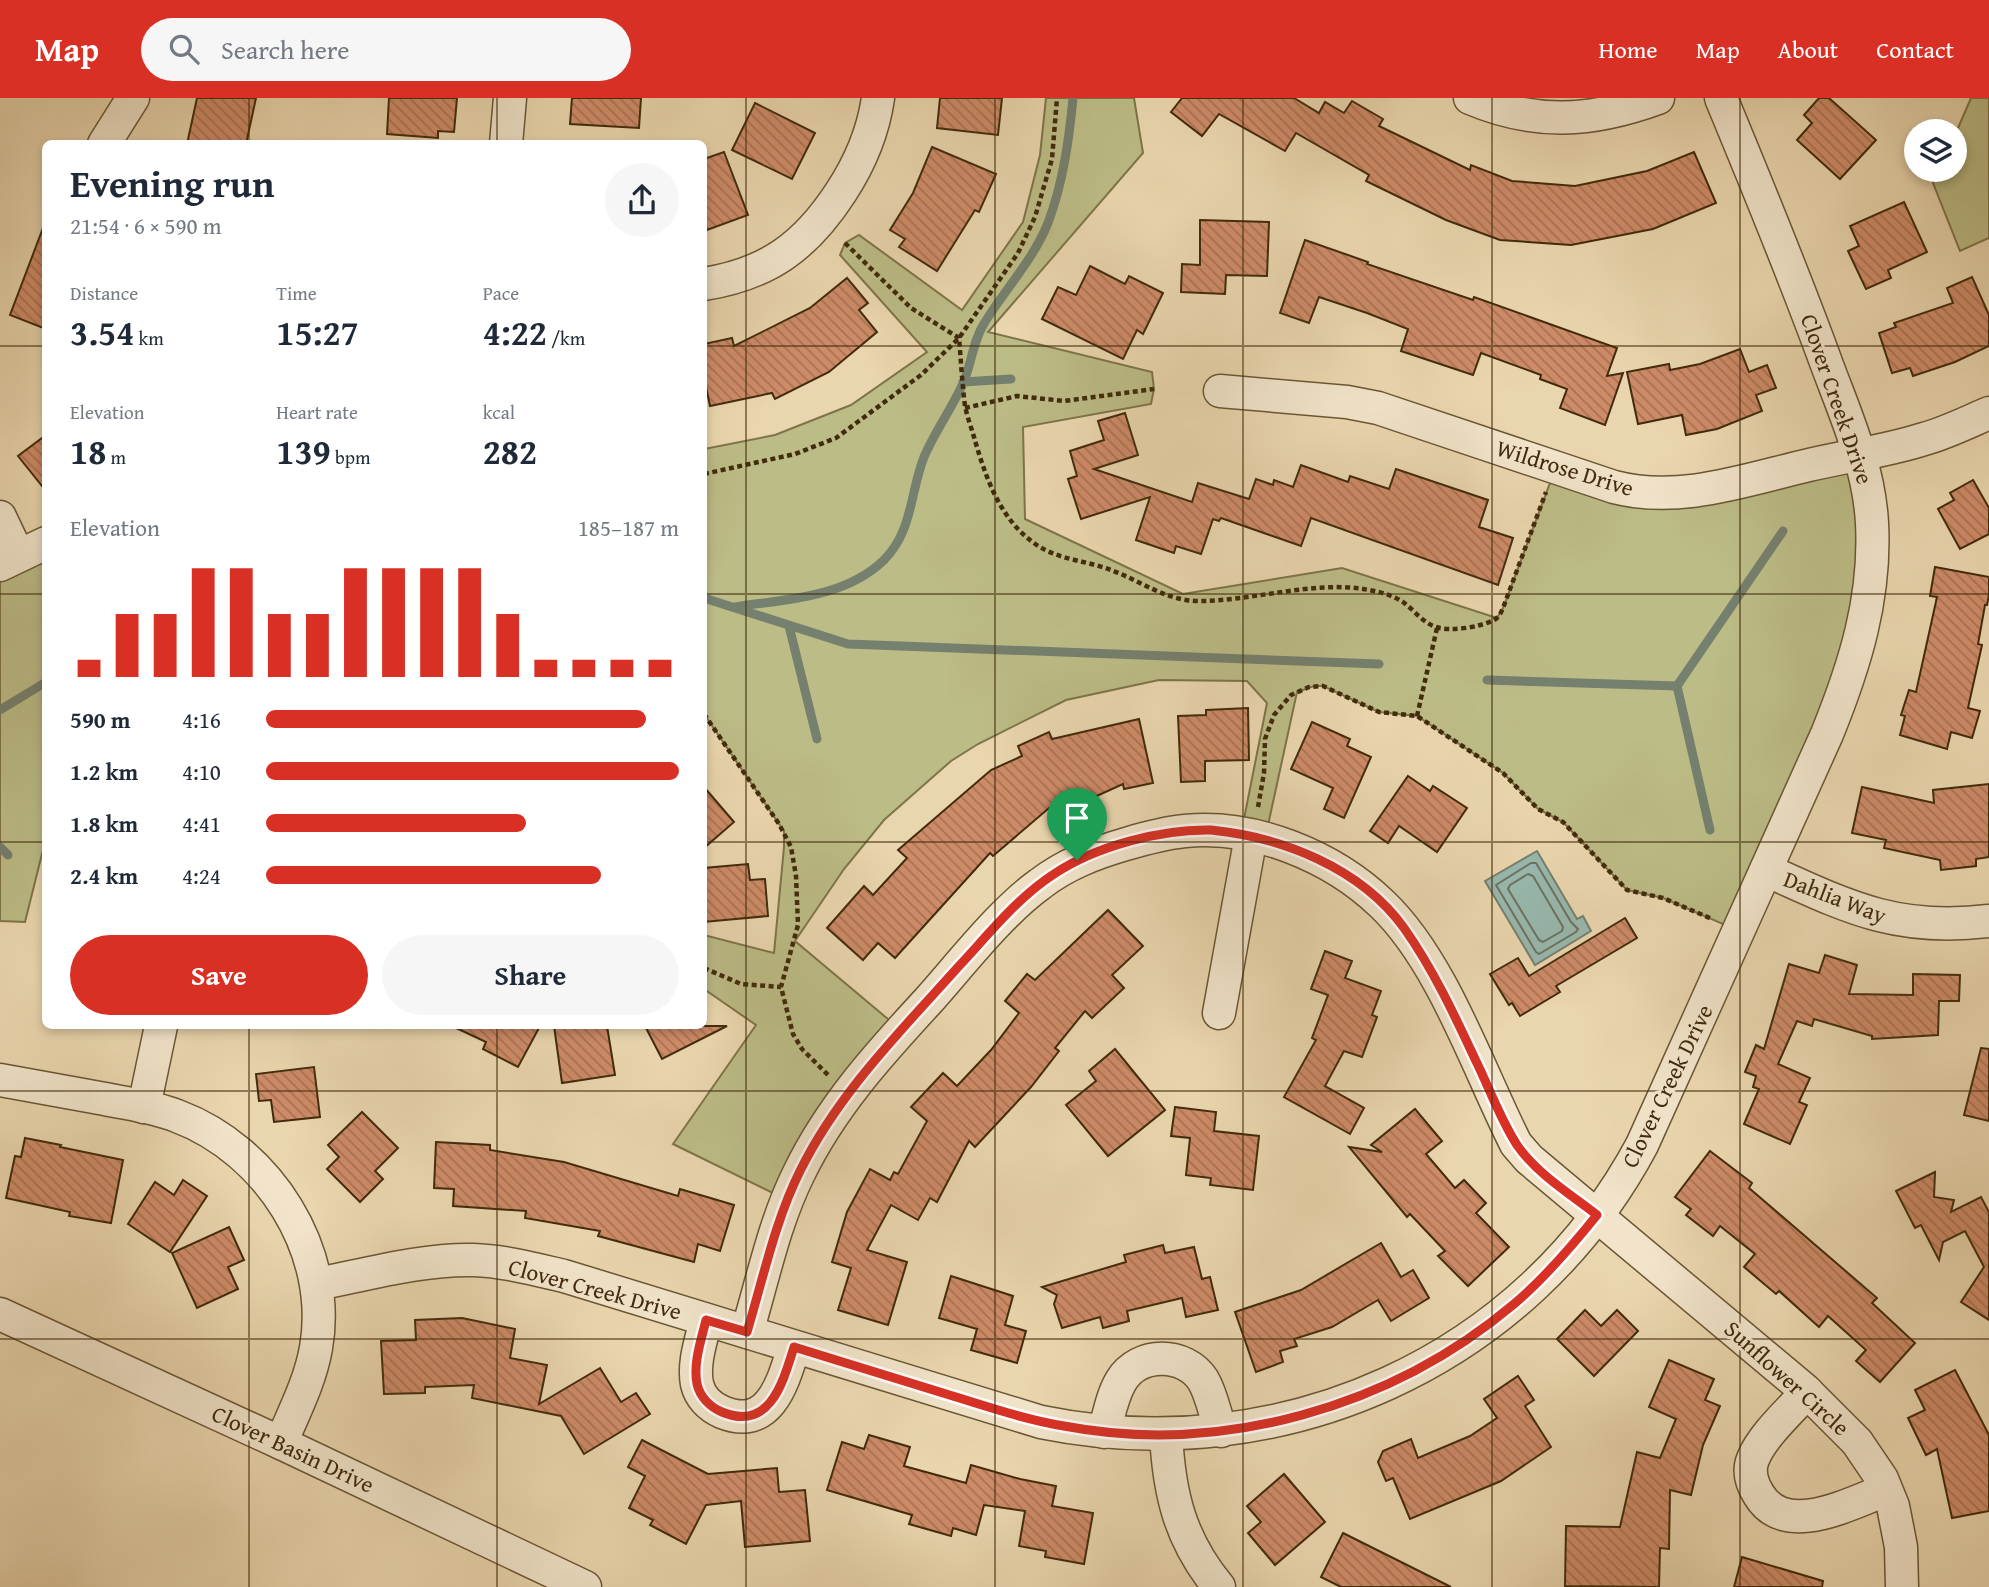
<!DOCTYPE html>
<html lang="en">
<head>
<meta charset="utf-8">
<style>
	:root { --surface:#fff; --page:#f6f6f7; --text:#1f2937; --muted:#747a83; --accent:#d93025 }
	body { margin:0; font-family:"Gentium Book Plus",serif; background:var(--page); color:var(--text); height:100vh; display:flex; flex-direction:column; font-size:26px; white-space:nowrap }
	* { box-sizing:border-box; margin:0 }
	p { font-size:23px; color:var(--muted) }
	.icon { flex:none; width:38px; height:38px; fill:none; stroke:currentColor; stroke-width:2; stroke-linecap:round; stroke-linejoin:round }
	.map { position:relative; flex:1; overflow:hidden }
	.side { position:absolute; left:42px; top:42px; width:665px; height:889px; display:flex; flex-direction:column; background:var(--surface); border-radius:10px; box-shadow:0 4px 10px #0003 }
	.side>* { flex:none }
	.controls { position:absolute; left:1904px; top:21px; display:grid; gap:14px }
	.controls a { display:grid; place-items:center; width:63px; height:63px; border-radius:50%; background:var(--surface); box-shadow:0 4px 10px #0003; font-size:35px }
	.pin { position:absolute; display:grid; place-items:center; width:60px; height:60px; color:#fff; margin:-72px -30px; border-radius:50% 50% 50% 0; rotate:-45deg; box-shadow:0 0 7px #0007 }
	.pin .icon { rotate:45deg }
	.round { display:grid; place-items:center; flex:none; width:74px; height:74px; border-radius:37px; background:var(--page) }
	.head { display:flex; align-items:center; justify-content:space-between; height:119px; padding:0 28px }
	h1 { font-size:38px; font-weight:700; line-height:52px }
	.metrics { display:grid; grid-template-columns:repeat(3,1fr); gap:10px; height:119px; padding:7px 28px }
	.metrics div { display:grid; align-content:center }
	.metrics b { font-size:35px; font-weight:700 }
	.metrics small { font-size:19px; font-weight:400 }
	.metrics p { font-size:19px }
	.chart { height:196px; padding:14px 28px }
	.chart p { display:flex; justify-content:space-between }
	.chart svg { width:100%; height:126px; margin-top:7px; stroke:var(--accent); stroke-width:6 }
	.button { display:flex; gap:14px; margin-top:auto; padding:14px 28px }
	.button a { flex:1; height:80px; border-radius:42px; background:var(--accent); color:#fff; font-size:28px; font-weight:700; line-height:80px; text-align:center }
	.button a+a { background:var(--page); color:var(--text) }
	ul { padding:0 28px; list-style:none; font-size:23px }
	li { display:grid; grid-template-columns:112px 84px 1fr; align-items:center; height:52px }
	li i { height:18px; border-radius:9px; background:var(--accent) }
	header { display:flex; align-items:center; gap:42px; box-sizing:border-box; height:98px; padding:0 35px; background:var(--accent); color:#fff }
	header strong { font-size:33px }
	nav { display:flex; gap:38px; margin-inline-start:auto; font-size:24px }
	.search { width:490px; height:63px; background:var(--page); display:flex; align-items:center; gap:18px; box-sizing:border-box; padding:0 24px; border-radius:38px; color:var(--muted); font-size:26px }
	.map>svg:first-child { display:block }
	.grass { fill:#bcbc86; stroke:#7e7449; stroke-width:2 }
	.water { fill:#98b9af; stroke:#75806e; stroke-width:2 }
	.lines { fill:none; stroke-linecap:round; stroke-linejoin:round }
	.shore { stroke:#6c725e; stroke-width:2 }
	.stream { stroke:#75806e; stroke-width:9 }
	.building { fill:url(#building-back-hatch); stroke:#412b0c; stroke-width:2 }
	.minor-casing { stroke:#6b5634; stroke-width:35 }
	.path { stroke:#412b0c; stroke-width:4.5; stroke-dasharray:5 3.5; stroke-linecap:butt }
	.minor { stroke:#f1e4ca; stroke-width:32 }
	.route-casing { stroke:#fff; stroke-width:14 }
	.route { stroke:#d93025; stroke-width:9 }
	.grid { fill:none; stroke:#412b0c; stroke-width:2; stroke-opacity:0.55 }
	.labels { text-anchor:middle; stroke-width:6; stroke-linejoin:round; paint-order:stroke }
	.street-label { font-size:23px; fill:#412b0c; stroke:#f1e4ca }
</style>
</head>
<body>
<header>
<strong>Map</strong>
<div class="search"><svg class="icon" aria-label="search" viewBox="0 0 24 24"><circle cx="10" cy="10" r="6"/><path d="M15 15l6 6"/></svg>Search here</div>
<nav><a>Home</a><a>Map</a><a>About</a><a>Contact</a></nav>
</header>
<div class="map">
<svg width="1989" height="1489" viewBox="0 0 1989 1489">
	<defs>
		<pattern id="building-back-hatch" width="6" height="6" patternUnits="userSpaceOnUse" patternTransform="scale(1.75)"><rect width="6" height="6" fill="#ce8b68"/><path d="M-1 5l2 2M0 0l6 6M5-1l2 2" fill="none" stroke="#a97254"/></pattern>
	</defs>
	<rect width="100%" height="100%" fill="#ead6ae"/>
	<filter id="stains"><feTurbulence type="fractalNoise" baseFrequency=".00286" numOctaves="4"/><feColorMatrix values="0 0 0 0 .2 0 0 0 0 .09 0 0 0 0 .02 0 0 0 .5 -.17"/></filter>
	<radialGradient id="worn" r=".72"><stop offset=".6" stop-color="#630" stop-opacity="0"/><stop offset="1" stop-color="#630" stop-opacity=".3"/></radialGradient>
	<!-- grass -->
	<g class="grass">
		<polygon points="1046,0 1134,0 1143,55 988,234 1152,274 1154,291 1151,306 1023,329 1025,421 1183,496 1342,470 1497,520 1503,510 1556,369 1614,389 1860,355 1871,482 1739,833 1663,800 1627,792 1563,724 1538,711 1503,675 1417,618 1379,614 1323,588 1314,588 1297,594 1265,741 1241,736 1267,605 1247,583 1159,582 1066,602 978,646 951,663 884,722 844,771 795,843 901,932 787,1102 673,1046 756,927 704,891 704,837 774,855 784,749 784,733 779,726 704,616 704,351 775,337 851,307 927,254 840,157 845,145 859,137 962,212 1023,124 1040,57"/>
		<polygon points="1971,0 1989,0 1989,140 1960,153 1933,85 1939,72 1955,72 1955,37"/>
		<polygon points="45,445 45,744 25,824 0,823 0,467"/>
	</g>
	<!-- water -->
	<polygon class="water" points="1537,753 1577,821 1583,818 1591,833 1535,867 1485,783"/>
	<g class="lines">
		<!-- shore -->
		<g class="shore">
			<polygon points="1531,765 1536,765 1571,824 1578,831 1576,834 1539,856 1536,854 1496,787"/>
			<polygon points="1528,776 1533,778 1563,829 1562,833 1543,844 1539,842 1508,791 1510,787"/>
		</g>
		<!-- stream -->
		<g class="stream">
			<polyline points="963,284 1011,281"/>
			<polyline points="704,500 848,546 1379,566"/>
			<path d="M735,509C786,501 845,500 884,462C913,433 910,394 924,359C935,333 953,309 964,283C972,264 973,242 985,224C1006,190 1033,162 1048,125C1063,85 1069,42 1073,0"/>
			<polyline points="789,528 817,641"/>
			<polyline points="1487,582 1677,588"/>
			<polyline points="0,612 46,584"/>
			<polyline points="1710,732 1677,588 1783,433"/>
			<polyline points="0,749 8,757"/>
		</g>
	</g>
	<!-- building -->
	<g class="building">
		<polygon points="197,0 256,0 246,46 187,46"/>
		<polygon points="389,0 457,0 454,34 438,33 438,40 387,36"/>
		<polygon points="572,0 641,0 639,30 570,26"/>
		<polygon points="940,0 1002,0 998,37 937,30"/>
		<polygon points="1182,0 1294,0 1319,15 1325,4 1344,15 1352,3 1383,21 1379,28 1470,72 1471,67 1512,83 1575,88 1647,73 1694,54 1716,105 1653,131 1571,147 1500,142 1446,122 1366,83 1369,77 1296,35 1285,53 1219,16 1202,38 1171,14"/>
		<polygon points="1819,0 1829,0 1876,42 1840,81 1797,42 1812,25 1804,17"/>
		<polygon points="755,5 815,35 792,81 732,52"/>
		<polygon points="932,49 996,76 979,114 975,112 937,173 899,149 905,141 890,132 913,95"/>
		<polygon points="724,54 748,117 704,133 704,61"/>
		<polygon points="1904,104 1927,154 1888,172 1891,180 1866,191 1848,153 1859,148 1850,128"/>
		<polygon points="1200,122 1269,124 1267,178 1226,177 1225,196 1181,194 1182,166 1200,167"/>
		<polygon points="43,130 46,131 46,231 10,217"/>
		<polygon points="1305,142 1368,164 1367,166 1473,202 1474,199 1617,250 1607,278 1623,275 1605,327 1560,310 1567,291 1540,281 1541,277 1481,255 1473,277 1401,253 1408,231 1367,215 1319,199 1309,225 1280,215"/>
		<polygon points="1090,168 1125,186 1129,178 1163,195 1143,236 1137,232 1123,261 1042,221 1058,189 1076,197"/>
		<polygon points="1972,179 1989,217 1989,248 1955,264 1913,278 1910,270 1892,275 1879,235 1896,229 1894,225 1953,205 1947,190"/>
		<polygon points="847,180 868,205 859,212 877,234 829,274 775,301 772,295 710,308 704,279 704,246 732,240 734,248 810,210"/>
		<polygon points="1740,251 1749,274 1767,267 1776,290 1756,297 1762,313 1717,331 1686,337 1682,317 1638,326 1627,274 1669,266 1670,272 1700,266"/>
		<polygon points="1125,315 1138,357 1094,371 1192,404 1198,385 1249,401 1256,381 1273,387 1274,382 1293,389 1301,367 1348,384 1350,378 1389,391 1396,371 1488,402 1479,429 1513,440 1498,487 1311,420 1301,448 1221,420 1219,423 1213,421 1201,456 1176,448 1174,455 1136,442 1150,399 1081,421 1068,381 1077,378 1070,353 1104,342 1098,323"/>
		<polygon points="46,337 46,393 18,358"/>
		<polygon points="1973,382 1989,410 1989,436 1960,451 1938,411 1954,402 1950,395"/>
		<polygon points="1935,469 1989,479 1989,497 1987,507 1985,507 1978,546 1982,547 1968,610 1980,613 1972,640 1951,634 1947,651 1900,637 1905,618 1901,617 1909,592 1916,594 1937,499 1930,498"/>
		<polygon points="1248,610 1249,662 1205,663 1205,683 1181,684 1178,618 1206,617 1206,612"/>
		<polygon points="1139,621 1153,685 1124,691 1123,686 1053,718 1049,710 993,758 990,755 895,860 878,845 863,862 827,830 864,788 873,797 907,760 898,752 991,672 1022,658 1018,648 1049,634 1052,641"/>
		<polygon points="1312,624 1350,641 1347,648 1371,659 1344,720 1324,711 1333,690 1291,671"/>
		<polygon points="1408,678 1430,693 1433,688 1467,710 1437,754 1399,728 1388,745 1370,733"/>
		<polygon points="1989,686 1989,759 1976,761 1976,768 1941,772 1940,762 1884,750 1886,742 1852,735 1862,689 1934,705 1933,692"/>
		<polygon points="704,689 734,724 704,750"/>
		<polygon points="748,766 750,782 765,781 768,818 704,824 704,770"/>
		<polygon points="1108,812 1143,848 1112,877 1124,890 1092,920 1085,913 1055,950 1059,953 1031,989 975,1049 969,1043 937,1104 930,1100 918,1122 891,1107 867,1152 907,1164 888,1227 838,1212 851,1170 832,1164 847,1114 870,1071 890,1082 894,1074 898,1076 927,1023 911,1009 943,975 957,988 991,952 1019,915 1005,903 1027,876 1035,882"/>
		<polygon points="1625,820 1637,840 1556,888 1560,894 1520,918 1512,905 1509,907 1490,876 1518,860 1529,878"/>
		<polygon points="1325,853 1352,863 1345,880 1381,893 1372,917 1377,919 1362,959 1344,953 1325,988 1364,1010 1350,1036 1284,999 1316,942 1312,940 1328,897 1311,891"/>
		<polygon points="1825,857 1857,867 1849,896 1913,897 1913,876 1960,877 1959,903 1939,903 1938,937 1872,941 1872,938 1814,921 1812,928 1797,923 1778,966 1810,980 1799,1004 1807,1007 1790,1046 1744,1026 1759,991 1753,989 1756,978 1745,974 1756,947 1764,951 1789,866 1819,875"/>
		<polygon points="452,928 540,928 518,969 483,951 486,944"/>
		<polygon points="554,928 607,928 615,977 562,985"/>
		<polygon points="645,928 727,928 662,961"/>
		<polygon points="1981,950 1989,951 1989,1023 1964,1017"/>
		<polygon points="1115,951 1165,1012 1108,1058 1066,1007 1096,983 1089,973"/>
		<polygon points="314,969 320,1019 274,1024 271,1002 259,1003 256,976"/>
		<polygon points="1175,1009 1216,1014 1214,1033 1259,1038 1253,1092 1210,1087 1211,1080 1186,1077 1190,1040 1171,1038"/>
		<polygon points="1415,1011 1442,1043 1426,1056 1455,1090 1464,1082 1486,1105 1476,1115 1509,1149 1468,1188 1438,1158 1445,1153 1410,1116 1407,1119 1349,1049 1382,1054 1371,1047"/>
		<polygon points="362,1014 398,1050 375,1073 383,1081 360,1104 327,1071 339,1059 328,1047"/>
		<polygon points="25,1040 61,1047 60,1049 123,1062 111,1125 69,1118 70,1114 6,1100 15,1058 21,1059"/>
		<polygon points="436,1044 490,1047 490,1052 564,1064 678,1098 680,1091 734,1107 720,1153 698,1146 694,1164 598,1138 600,1133 525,1120 526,1113 453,1108 454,1091 434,1090"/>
		<polygon points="1710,1053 1752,1085 1749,1090 1877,1200 1872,1205 1915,1245 1880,1284 1856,1263 1866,1252 1828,1218 1819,1229 1779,1193 1776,1196 1744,1169 1755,1156 1720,1128 1713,1138 1686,1117 1691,1111 1675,1099"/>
		<polygon points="1935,1074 1934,1099 1954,1102 1951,1114 1981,1099 1989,1114 1989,1222 1961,1204 1984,1169 1965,1133 1943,1144 1939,1162 1921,1127 1915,1130 1896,1093"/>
		<polygon points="183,1082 207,1098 170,1154 128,1126 155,1084 174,1097"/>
		<polygon points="229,1129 244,1162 228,1169 238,1191 197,1210 172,1155"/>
		<polygon points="1381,1145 1401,1179 1413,1172 1429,1200 1391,1223 1378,1202 1332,1229 1294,1241 1297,1248 1280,1253 1283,1264 1256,1274 1235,1214 1301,1192"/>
		<polygon points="1163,1147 1165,1155 1194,1149 1202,1181 1210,1179 1218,1212 1186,1219 1182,1200 1127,1213 1129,1223 1103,1230 1100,1219 1062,1230 1054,1206 1057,1197 1042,1189 1126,1164 1124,1157"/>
		<polygon points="951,1178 1013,1198 1005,1227 1026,1233 1017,1265 971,1252 977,1231 939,1220"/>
		<polygon points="1585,1212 1601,1228 1617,1212 1638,1233 1594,1278 1557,1241"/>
		<polygon points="462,1220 515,1231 510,1260 547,1267 539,1306 600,1270 621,1304 636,1295 650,1316 584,1356 561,1318 472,1300 474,1287 425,1289 425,1295 384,1296 381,1243 416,1242 415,1222"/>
		<polygon points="1669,1262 1714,1281 1705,1302 1720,1308 1703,1347 1691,1397 1670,1392 1669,1451 1660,1450 1659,1489 1565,1488 1566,1428 1620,1429 1637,1354 1660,1360 1676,1321 1649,1309"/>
		<polygon points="1955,1272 1989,1337 1989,1413 1952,1420 1937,1351 1926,1357 1908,1320 1925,1312 1915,1292"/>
		<polygon points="1518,1278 1534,1302 1525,1308 1551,1349 1501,1383 1410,1421 1393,1380 1386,1383 1378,1364 1383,1353 1411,1341 1418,1360 1470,1338 1497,1320 1484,1301"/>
		<polygon points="869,1337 910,1349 904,1368 966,1385 971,1367 1020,1381 1056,1388 1052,1408 1093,1415 1084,1466 1045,1459 1046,1453 1019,1448 1025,1413 984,1407 976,1437 953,1430 951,1438 909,1426 912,1417 827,1392 842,1344 864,1351"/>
		<polygon points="642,1342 708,1376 777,1370 779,1394 805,1392 810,1443 745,1449 741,1403 706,1407 686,1446 650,1427 653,1422 629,1410 645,1378 628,1369"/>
		<polygon points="1284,1376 1325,1424 1275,1467 1248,1435 1261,1424 1247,1408"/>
		<polygon points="1343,1435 1451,1489 1341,1489 1321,1479"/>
		<polygon points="1742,1459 1823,1483 1822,1489 1734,1489"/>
	</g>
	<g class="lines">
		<defs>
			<g id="minor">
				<path d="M1470,0C1536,28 1592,24 1658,0"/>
				<polyline points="104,46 133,0"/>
				<polyline points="506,46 510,0"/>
				<path d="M704,186C768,176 806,148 841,94C860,65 873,35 878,0"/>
				<path d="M1220,293L1347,304L1378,310L1614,389C1679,406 1745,382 1809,367C1847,358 1887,353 1924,341C1946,335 1968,324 1989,315"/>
				<polyline points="0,419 18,457"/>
				<polyline points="0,467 46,445"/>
				<path d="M1766,772C1848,809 1896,834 1989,823"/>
				<polyline points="1219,915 1251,738"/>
				<path d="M0,982C35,988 70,995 105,1001C129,1006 154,1009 177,1018C268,1052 333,1153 316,1250C310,1284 294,1314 281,1345"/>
				<polyline points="144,1009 161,928"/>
				<path d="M318,1186C368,1176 422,1161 473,1162C504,1163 534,1171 564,1178L1041,1324C1281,1373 1526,1264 1642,1047L1827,636C1855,567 1876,500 1872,425C1869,369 1846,318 1827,267C1794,177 1758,89 1721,0"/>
				<polyline points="0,1216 281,1345 585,1489"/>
				<path d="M706,1222C701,1243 693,1265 697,1286C700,1299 710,1309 722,1314C770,1334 783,1284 794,1249"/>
				<path d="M747,1234C763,1181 774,1125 799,1075C831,1009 879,956 928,903C961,866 1001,814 1040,786C1066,766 1095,755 1126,746C1146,740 1165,735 1185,733C1254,726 1332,758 1382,806C1442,863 1478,971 1516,1046L1529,1061L1805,1292L1857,1344L1882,1381L1893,1408L1901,1449L1902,1489"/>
				<path d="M1807,1294C1790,1313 1762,1338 1753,1361C1748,1373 1752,1386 1759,1397C1786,1441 1850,1405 1886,1392"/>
				<path d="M1104,1334C1109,1317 1112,1298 1121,1283C1139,1253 1185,1254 1203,1282C1212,1297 1215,1317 1221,1333"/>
				<path d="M1166,1336C1169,1396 1180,1442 1219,1489"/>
			</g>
		</defs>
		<!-- minor casing -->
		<use href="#minor" class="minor-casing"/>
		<!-- path -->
		<g class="path">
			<path d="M845,145L911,210L959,240C961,262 962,285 965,308C967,318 971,329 974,339C986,381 1001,425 1040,449C1061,462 1088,463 1111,472C1141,483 1166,503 1199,503C1252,503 1312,483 1363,491C1376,493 1391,496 1403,504C1414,512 1423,525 1436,529C1451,534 1480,529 1494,522C1499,519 1501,515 1503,510L1546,394"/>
			<polyline points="965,310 1017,298 1064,303 1154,291"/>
			<polyline points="704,376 795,356 836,340 921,277 959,240 1018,155 1035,119 1052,61 1057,0"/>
			<polyline points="704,616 779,726 791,749 796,778 798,827 781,889 793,936 802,951 829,978"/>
			<polyline points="1417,618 1437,530"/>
			<polyline points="1258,709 1264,675 1265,641 1274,617 1291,597 1309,589 1323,588 1379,614 1417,618 1503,675 1538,711 1563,724 1627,792 1663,800 1712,821"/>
			<polyline points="704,870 741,886 781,889"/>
		</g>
		<!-- minor -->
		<use href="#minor" class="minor"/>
	</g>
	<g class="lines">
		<defs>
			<path id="route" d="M1211,732C1282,739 1361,770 1404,830C1433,871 1454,916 1475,961C1489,989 1500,1021 1517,1047C1536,1075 1570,1096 1597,1117C1572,1148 1545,1180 1514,1206C1392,1309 1222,1358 1064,1328C1027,1322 992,1310 956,1299C902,1282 848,1266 794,1249C783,1284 770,1334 722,1314C710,1309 700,1299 697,1286C693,1265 701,1243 706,1222L747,1234C763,1181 775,1123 800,1073C839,994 901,933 959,868C989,836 1017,800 1054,776C1096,748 1161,731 1211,732Z"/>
		</defs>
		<!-- route casing -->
		<use href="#route" class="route-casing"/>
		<!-- route -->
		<use href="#route" class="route"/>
	</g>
	<!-- grid -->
	<path class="grid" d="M249,0V46M497,0V46M746,0V1489M995,0V1489M1243,0V1489M1492,0V1489M1740,0V1489M0,248H46M704,248H1989M0,496H46M704,496H1989M0,744H46M704,744H1989M249,928V1489M497,928V1489M0,993H1989M0,1241H1989"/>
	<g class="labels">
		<!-- street labels -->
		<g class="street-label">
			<text transform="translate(1837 301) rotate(71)" y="8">Clover Creek Drive</text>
			<text transform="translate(1565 370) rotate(17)" y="8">Wildrose Drive</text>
			<text transform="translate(1835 799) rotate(21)" y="8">Dahlia Way</text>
			<text transform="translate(1667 988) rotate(-64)" y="8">Clover Creek Drive</text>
			<text transform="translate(595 1191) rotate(15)" y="8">Clover Creek Drive</text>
			<text transform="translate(1787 1280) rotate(42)" y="8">Sunflower Circle</text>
			<text transform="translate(293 1351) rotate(25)" y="8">Clover Basin Drive</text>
		</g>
	</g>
	<rect width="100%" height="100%" filter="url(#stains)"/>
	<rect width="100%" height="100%" fill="url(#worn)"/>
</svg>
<div class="controls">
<a><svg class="icon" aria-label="layers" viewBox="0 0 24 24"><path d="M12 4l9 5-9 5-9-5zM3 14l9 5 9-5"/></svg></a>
</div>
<div class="pin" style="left:1077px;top:762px;background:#1e9e55"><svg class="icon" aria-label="arrive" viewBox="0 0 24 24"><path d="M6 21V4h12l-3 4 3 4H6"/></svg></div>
<section class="side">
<div class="head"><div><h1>Evening run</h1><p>21:54 · 6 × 590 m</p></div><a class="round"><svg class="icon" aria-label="share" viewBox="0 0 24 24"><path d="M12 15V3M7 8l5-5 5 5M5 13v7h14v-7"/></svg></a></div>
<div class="metrics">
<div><p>Distance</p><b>3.54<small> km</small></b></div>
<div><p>Time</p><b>15:27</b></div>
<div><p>Pace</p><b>4:22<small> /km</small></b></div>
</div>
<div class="metrics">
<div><p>Elevation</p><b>18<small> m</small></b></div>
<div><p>Heart rate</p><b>139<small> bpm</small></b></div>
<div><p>kcal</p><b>282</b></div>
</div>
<div class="chart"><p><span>Elevation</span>185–187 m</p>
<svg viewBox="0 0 160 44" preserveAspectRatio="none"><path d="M5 44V38M15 44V22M25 44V22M35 44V6M45 44V6M55 44V22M65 44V22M75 44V6M85 44V6M95 44V6M105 44V6M115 44V22M125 44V38M135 44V38M145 44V38M155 44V38"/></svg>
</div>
<ul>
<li><b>590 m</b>4:16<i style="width:92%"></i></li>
<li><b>1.2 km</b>4:10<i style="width:100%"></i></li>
<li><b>1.8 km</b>4:41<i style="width:63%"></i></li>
<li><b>2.4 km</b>4:24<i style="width:81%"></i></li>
</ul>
<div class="button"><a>Save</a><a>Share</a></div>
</section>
</div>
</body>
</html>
